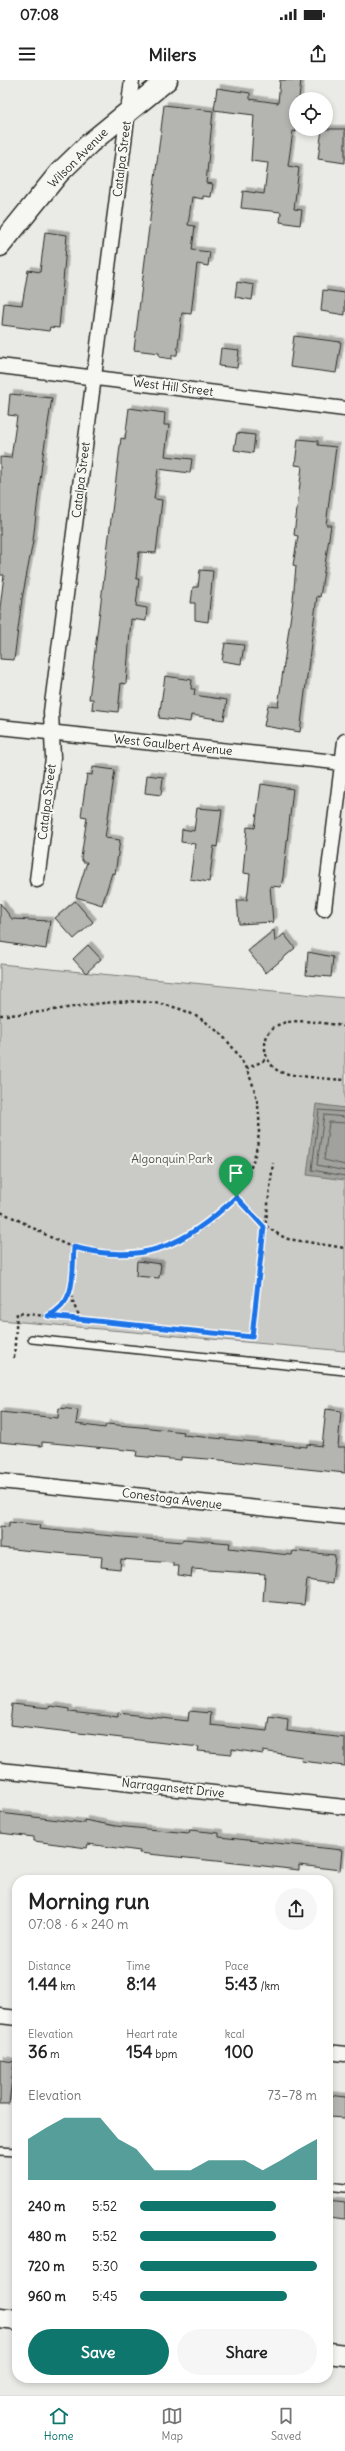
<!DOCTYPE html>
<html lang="en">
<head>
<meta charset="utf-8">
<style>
	:root { --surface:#fff; --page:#f6f6f6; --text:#222; --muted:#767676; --line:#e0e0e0; --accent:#0f766e }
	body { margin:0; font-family:Delius,sans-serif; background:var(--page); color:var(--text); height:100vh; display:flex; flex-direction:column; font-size:15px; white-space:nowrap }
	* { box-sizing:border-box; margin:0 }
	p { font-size:13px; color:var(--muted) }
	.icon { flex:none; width:22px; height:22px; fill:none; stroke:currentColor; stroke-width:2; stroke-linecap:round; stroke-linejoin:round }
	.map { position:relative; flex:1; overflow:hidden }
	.details { position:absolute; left:12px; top:1795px; width:321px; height:508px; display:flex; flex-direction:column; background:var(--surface); border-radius:16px; box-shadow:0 2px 6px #0003 }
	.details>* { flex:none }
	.buttons { position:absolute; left:289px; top:12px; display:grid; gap:8px }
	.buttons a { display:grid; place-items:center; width:44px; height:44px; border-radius:50%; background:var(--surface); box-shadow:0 2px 6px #0003; font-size:20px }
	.pin { position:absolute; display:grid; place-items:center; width:34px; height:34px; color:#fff; margin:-41px -17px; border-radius:50% 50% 50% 0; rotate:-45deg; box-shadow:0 0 4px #0007 }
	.pin .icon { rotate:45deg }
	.round { display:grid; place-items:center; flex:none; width:42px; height:42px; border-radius:21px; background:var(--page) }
	.overview { display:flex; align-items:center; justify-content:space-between; height:68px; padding:0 16px }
	h1 { font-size:22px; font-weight:700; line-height:30px }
	.metrics { display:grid; grid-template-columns:repeat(3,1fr); gap:6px; height:68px; padding:4px 16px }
	.metrics div { display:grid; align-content:center }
	.metrics b { font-size:17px; font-weight:700 }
	.metrics small { font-size:11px; font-weight:400 }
	.metrics p { font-size:11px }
	.chart { height:112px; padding:8px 16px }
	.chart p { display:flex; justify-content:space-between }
	.chart svg { width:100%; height:72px; margin-top:4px; fill:var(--accent); opacity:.7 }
	.cta { display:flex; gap:8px; margin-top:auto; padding:8px 16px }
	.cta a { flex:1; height:46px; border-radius:24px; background:var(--accent); color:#fff; font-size:16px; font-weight:700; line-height:46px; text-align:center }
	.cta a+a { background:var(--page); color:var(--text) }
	ul { padding:0 16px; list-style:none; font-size:13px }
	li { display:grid; grid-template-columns:64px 48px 1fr; align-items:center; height:30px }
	li i { height:10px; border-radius:5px; background:var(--accent) }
	.status { display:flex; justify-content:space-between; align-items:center; height:28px; padding:0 20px; background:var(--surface); direction:ltr }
	.status svg { height:11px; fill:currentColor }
	header { display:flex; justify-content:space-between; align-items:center; height:52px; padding:0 16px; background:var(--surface); font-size:18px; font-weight:700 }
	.menu { display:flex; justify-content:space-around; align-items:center; height:56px; border-top:1px solid var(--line); background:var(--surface); font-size:11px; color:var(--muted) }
	.menu a { display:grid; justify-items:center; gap:2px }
	.menu .selected { color:var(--accent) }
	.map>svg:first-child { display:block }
	.green { fill:#cacac7; stroke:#7a7a79 }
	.water { fill:#a1a19e; stroke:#727270 }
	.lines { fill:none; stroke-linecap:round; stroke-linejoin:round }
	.shore { stroke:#5a5a59; stroke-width:1 }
	.building { fill:#b4b4b1; stroke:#2b2b2b; filter:url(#shadow) }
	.lane-casing { stroke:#2b2b2b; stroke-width:10 }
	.street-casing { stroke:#2b2b2b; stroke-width:17 }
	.secondary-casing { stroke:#2b2b2b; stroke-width:23 }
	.path { stroke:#2b2b2b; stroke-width:2.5; stroke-dasharray:3 3; stroke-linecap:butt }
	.lane { stroke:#f6f6f2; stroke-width:7 }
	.street { stroke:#f6f6f2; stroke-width:14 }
	.secondary { stroke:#f6f6f2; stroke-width:20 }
	.route-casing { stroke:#fff; stroke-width:8 }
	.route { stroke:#1a73e8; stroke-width:5 }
	.labels { text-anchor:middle; stroke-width:4; stroke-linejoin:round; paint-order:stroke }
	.street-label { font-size:12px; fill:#2b2b2b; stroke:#f6f6f2 }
	.park-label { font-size:12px; fill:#535352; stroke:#f6f6f2 }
</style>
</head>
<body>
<div class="status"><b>07:08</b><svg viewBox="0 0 49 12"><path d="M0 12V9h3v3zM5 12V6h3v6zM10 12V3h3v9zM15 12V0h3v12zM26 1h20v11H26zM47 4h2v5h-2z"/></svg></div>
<header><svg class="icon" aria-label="menu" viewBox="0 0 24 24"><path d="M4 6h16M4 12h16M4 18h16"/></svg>Milers<svg class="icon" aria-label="share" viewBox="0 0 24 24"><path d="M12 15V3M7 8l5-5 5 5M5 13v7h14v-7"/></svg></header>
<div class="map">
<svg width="345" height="2315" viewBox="0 0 345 2315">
	<defs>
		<filter id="shadow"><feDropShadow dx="3.5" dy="-3.5" stdDeviation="0" flood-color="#0004"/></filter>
	</defs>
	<rect width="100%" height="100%" fill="#eaeae6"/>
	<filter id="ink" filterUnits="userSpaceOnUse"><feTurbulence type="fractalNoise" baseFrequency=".025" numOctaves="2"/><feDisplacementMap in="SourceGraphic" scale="8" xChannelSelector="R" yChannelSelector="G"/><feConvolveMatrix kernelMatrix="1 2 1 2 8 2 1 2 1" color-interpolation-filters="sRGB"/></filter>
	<g filter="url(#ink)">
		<!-- green -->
		<polygon class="green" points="0,884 345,918 345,1271 0,1240"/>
		<!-- water -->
		<polygon class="water" points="316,1024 345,1028 345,1100 307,1095"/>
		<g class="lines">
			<!-- shore -->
			<g class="shore">
				<polyline points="345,1032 319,1030 312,1090 345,1096"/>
				<polyline points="345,1037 324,1035 317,1085 345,1091"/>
				<polyline points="345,1043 329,1042 324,1080 345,1085"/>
			</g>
		</g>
		<!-- building -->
		<g class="building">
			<polygon points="280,0 301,0 299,19 296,19 296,52 293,51 288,86 299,88 294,129 302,130 300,145 280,142 281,132 241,128 243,111 264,114 268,83 251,81 254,35 214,30 217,8 250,13 250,19 278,23"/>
			<polygon points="164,25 213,31 206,103 213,104 211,117 203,116 203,119 192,117 188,145 195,146 192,170 210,172 208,186 197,184 191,234 182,233 177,275 172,275 172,279 159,277 159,273 134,270"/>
			<polygon points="322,49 345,49 345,83 318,79"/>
			<polygon points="45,152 67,155 59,248 50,247 49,251 2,245 4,223 22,225 28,190 40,192"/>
			<polygon points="237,202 254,205 252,220 235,217"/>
			<polygon points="323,210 345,213 345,235 321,231"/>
			<polygon points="294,256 341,262 336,293 290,287"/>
			<polygon points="221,268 239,270 237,288 219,286"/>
			<polygon points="10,314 52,318 43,375 33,461 22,519 14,580 0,579 0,528 4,495 0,495 0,377 11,378 17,336 8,335"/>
			<polygon points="129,328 165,333 164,345 169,345 165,376 192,379 190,393 158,389 154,419 162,420 156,473 139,472 136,499 139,499 136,526 147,528 146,541 131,539 126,604 121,603 118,632 92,629 93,619 89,619 121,358 125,359"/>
			<polygon points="237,353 255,355 253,373 234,370"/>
			<polygon points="298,359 318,361 318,365 336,367 326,445 331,445 320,517 317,516 300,652 264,646 268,625 278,626 293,520 296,486 293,485 298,456 294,455 302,386 295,385"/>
			<polygon points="200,490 213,491 208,542 195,540 195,523 191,523 193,507 198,507"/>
			<polygon points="225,563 244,565 241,584 222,581"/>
			<polygon points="165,596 192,600 191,609 195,609 194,615 227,620 224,640 191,635 190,642 159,638"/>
			<polygon points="93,687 115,690 105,758 120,760 115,794 112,793 102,825 76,817 87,782 83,782 81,778 87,737 81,736 87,694 92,695"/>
			<polygon points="147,695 163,697 161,715 145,713"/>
			<polygon points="261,704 293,709 283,797 281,807 270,806 273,842 239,844 237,820 247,820 250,794 243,793 247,747 255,748"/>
			<polygon points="197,728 222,730 217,767 214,766 209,802 190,799 195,764 181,762 182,749 194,751"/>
			<polygon points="75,821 93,842 74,859 55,838"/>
			<polygon points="0,823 12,839 50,841 46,869 0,862"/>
			<polygon points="274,850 275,862 284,854 295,868 266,893 248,871"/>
			<polygon points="88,865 101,879 86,893 73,879"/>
			<polygon points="308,872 333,877 331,897 306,895"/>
			<polygon points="137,1181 161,1184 159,1198 136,1196"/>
			<polygon points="59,1328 78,1330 76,1344 105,1348 106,1344 151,1348 184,1352 183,1355 307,1367 307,1364 322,1366 326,1329 341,1331 338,1367 345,1367 345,1393 220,1380 181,1377 181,1380 136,1376 137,1371 42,1362 42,1366 0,1362 0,1332 58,1338"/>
			<polygon points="9,1442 40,1445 39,1449 123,1457 182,1462 183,1459 230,1463 229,1468 280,1474 292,1475 293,1471 335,1475 332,1504 307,1500 304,1525 263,1521 265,1494 192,1489 191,1497 178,1495 179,1486 173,1486 173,1483 121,1479 120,1489 101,1487 102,1477 0,1468 0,1446 9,1447"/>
			<polygon points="12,1624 49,1628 50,1626 69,1629 69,1632 118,1637 118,1633 188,1641 189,1631 211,1633 210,1645 267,1651 269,1636 288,1639 287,1651 345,1658 345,1686 301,1681 302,1677 263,1671 263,1674 232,1669 232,1674 198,1671 199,1667 10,1645"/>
			<polygon points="0,1733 84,1743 84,1740 116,1746 189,1753 190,1750 219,1753 219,1757 342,1770 340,1790 299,1785 299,1790 264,1786 139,1773 140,1771 88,1764 87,1768 34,1761 34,1757 0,1753"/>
			<polygon points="0,1980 14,1982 9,2024 0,2024"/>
			<polygon points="328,2015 345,2017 345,2038 328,2037"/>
			<polygon points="328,2120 345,2122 345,2139 328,2137"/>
		</g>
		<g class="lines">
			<defs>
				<g id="lane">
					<polyline points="32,1259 345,1291"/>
					<polyline points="0,2071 17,2072"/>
					<polyline points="328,2106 345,2108"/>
				</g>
				<g id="street">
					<polyline points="0,286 345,329"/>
					<polyline points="0,647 345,683"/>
					<polyline points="37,800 53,678 51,632 132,0"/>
					<polyline points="324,829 345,661"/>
					<polyline points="0,1401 345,1437"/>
					<polyline points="0,1690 345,1727"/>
					<polyline points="0,1936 17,1938"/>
					<polyline points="328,1972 345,1974"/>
				</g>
				<g id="secondary">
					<polyline points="0,166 59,93 90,63 167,0"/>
					<polyline points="0,2238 17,2240"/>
					<polyline points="328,2273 345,2275"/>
				</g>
			</defs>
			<!-- lane casing -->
			<use href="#lane" class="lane-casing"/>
			<!-- street casing -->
			<use href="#street" class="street-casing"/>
			<!-- secondary casing -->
			<use href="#secondary" class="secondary-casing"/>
			<!-- path -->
			<g class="path">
				<path d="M0,935C59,935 119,910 177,928C205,937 229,958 243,983C285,1057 241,1143 163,1168C141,1175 118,1175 96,1173C62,1169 32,1144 0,1132"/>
				<path d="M345,946C322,944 264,928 265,968C265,977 270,985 278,991C287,996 332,999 345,1000"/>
				<polyline points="246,989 267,979"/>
				<path d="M236,1117C253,1134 265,1149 288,1159L345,1168"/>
				<path d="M74,1167C72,1193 65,1218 82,1239"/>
				<polyline points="48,1236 63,1227 70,1214"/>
				<polyline points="14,1278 17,1233 252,1257 273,1083"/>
			</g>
			<!-- lane -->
			<use href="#lane" class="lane"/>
			<!-- street -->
			<use href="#street" class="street"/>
			<!-- secondary -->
			<use href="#secondary" class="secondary"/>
		</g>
	</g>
	<g class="lines" filter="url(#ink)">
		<defs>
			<path id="route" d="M236,1117L264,1147L252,1257L48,1236C77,1222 72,1195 74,1167C143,1186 186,1165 236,1117Z"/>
		</defs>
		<!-- route casing -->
		<use href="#route" class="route-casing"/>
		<!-- route -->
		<use href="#route" class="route"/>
	</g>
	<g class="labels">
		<!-- street labels -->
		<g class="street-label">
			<text transform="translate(78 78) rotate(-45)" y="4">Wilson Avenue</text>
			<text transform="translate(122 79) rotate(-83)" y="4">Catalpa Street</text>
			<text transform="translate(173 307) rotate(7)" y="4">West Hill Street</text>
			<text transform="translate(81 400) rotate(-83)" y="4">Catalpa Street</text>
			<text transform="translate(173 665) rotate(6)" y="4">West Gaulbert Avenue</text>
			<text transform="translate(47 722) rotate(-83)" y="4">Catalpa Street</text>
			<text transform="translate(172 1419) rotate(7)" y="4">Conestoga Avenue</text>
			<text transform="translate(173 1708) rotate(6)" y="4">Narragansett Drive</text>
		</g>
		<!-- park labels -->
		<g class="park-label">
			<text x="172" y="1083">Algonquin Park</text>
		</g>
	</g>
</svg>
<div class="buttons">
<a><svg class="icon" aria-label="locate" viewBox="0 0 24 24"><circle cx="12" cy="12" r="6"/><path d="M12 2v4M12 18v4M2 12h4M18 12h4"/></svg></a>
</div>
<div class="pin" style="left:236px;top:1117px;background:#1e9e55"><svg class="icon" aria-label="arrive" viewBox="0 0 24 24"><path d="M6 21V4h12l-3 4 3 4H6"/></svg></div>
<section class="details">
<div class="overview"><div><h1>Morning run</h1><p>07:08 · 6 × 240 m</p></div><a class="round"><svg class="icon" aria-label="share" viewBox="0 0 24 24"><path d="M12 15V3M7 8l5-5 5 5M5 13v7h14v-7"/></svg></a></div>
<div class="metrics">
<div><p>Distance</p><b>1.44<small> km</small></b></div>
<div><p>Time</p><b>8:14</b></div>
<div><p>Pace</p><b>5:43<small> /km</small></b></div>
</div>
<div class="metrics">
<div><p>Elevation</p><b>36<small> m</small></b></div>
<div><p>Heart rate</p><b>154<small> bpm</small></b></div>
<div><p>kcal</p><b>100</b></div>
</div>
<div class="chart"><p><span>Elevation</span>73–78 m</p>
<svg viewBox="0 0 160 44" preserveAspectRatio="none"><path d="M0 44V19L10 12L20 6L30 6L40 6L50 19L60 25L70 38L80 38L90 38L100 32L110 32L120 32L130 38L140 32L150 25L160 19V44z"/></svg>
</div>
<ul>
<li><b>240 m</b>5:52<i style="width:77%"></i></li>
<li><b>480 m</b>5:52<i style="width:77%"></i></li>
<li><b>720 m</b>5:30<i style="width:100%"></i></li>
<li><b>960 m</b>5:45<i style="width:83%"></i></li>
</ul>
<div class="cta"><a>Save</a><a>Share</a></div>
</section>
</div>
<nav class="menu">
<a class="selected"><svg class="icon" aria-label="home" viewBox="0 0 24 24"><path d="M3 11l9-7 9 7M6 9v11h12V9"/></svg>Home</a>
<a><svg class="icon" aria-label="map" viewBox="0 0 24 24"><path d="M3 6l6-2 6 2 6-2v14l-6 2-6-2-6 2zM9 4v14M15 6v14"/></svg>Map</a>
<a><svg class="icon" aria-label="saved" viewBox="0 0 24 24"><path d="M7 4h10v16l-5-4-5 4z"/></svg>Saved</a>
</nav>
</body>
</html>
